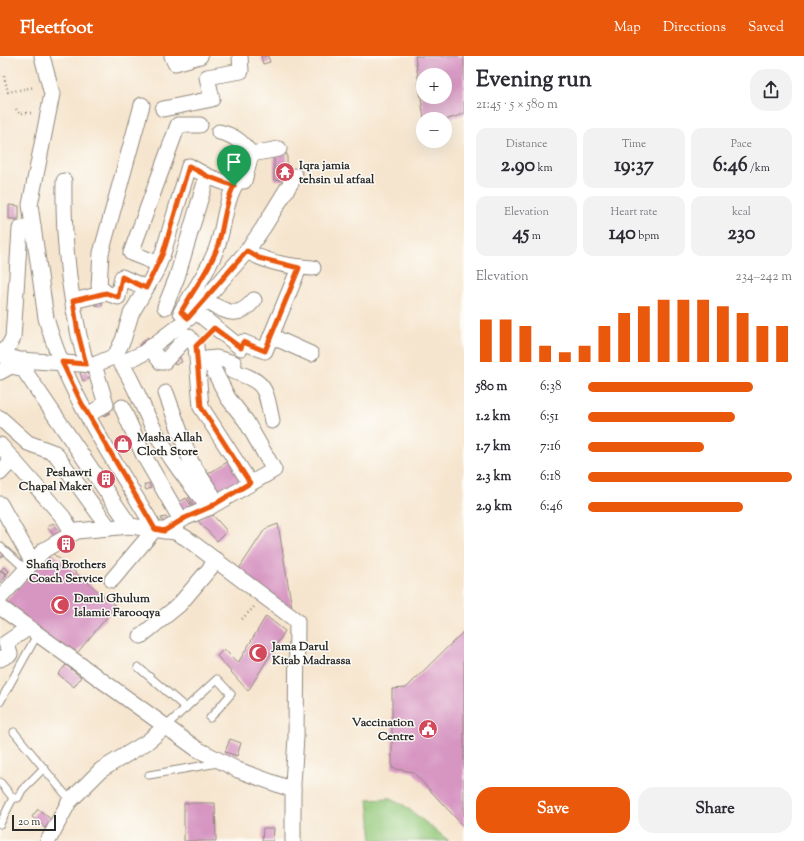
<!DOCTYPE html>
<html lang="en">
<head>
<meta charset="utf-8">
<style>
	:root { --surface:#fff; --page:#f2f2f3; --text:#2b2b33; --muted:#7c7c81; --accent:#ea580c }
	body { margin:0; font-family:"Sorts Mill Goudy",serif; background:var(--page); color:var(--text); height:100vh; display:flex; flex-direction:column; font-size:15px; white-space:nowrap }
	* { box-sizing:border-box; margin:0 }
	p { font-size:13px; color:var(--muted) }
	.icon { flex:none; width:22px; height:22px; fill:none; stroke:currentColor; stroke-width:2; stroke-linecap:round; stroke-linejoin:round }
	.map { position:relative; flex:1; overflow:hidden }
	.details { display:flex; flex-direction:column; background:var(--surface); width:340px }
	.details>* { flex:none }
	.buttons { position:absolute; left:416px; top:12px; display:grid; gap:8px }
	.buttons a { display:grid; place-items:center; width:36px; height:36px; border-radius:50%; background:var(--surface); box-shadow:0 4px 16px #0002; font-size:20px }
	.scale { position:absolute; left:12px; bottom:10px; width:44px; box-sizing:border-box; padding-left:4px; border:2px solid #2b2b2b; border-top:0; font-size:11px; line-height:14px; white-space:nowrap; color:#2b2b2b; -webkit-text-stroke:3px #fdfcf7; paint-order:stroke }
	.pin { position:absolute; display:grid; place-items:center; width:34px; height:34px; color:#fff; margin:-41px -17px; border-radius:50% 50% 50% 0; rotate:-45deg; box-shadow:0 0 4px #0007 }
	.pin .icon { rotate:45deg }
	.round { display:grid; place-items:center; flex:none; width:42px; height:42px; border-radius:16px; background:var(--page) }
	.summary { display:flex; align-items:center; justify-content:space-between; height:68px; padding:0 12px }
	h1 { font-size:22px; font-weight:700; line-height:30px }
	.metrics { display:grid; grid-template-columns:repeat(3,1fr); gap:6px; height:68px; padding:4px 12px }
	.metrics div { display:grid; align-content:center; border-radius:10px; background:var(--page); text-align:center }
	.metrics b { font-size:20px; font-weight:700 }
	.metrics small { font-size:11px; font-weight:400 }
	.metrics p { font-size:11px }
	.chart { height:112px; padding:8px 12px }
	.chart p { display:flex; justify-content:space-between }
	.chart svg { width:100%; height:72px; margin-top:4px; stroke:var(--accent); stroke-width:6 }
	.cta { display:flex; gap:8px; margin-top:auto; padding:8px 12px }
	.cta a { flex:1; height:46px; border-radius:16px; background:var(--accent); color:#fff; font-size:16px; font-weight:700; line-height:46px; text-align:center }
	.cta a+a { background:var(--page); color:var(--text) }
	ul { padding:0 12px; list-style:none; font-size:13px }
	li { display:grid; grid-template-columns:64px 48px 1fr; align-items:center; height:30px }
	li i { height:10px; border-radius:5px; background:var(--accent) }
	header { display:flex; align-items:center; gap:24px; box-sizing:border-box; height:56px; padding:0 20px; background:var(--accent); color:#fff }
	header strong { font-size:19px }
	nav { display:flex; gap:22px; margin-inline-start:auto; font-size:14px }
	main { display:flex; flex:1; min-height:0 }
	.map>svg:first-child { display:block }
	.green { fill:#93c879; stroke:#5f7a52 }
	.building { fill:#d796c2; fill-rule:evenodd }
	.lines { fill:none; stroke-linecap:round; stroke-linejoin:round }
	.service-casing { stroke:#90887c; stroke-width:9 }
	.minor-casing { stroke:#90887c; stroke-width:17 }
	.path { stroke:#90887c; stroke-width:2.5; stroke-dasharray:1 3; stroke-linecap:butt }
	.service { stroke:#fff; stroke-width:7 }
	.minor { stroke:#fff; stroke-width:15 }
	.route-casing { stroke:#fff; stroke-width:8 }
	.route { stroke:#ea580c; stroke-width:5 }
	.labels { text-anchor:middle; stroke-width:3; stroke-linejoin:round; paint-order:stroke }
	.poi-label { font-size:12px; font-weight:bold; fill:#2b2b2b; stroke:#fdfcf7; text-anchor:start }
</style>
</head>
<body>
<header>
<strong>Fleetfoot</strong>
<nav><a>Map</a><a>Directions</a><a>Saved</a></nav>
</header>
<main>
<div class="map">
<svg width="464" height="785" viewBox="0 0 464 785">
	<rect width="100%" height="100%" fill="#fdfcf7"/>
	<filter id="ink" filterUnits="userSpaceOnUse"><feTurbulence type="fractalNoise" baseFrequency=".025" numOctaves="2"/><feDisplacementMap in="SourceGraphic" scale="8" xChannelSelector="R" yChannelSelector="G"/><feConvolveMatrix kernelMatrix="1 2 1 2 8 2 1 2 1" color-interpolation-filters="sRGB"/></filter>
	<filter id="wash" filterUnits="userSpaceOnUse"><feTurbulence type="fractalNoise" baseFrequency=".012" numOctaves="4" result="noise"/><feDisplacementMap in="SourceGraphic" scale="16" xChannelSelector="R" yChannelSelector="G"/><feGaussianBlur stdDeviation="0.9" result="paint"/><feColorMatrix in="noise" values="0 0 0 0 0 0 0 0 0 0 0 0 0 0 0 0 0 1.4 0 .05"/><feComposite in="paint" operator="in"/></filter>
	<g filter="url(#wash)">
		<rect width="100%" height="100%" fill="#f6e5ce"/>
		<!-- green -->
		<polygon class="green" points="391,742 401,747 449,785 372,785 368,743"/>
		<g id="blocks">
			<!-- building -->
			<g class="building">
				<polygon points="261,0 268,0 270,6 263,8"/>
				<path d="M415,0H464V58L445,64L424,63ZM423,19H445V41H423Z"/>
				<rect x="274" y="98" width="13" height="26"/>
				<polygon points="9,149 19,150 19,163 9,163"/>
				<polygon points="96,243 103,243 102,250 95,249"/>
				<polygon points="148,281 153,286 144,294 139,289"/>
				<polygon points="179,299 182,306 175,309 172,302"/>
				<polygon points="87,314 90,322 83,325 80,317"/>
				<polygon points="107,350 110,357 104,360 100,354"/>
				<polygon points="123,383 128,391 122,394 118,386"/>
				<polygon points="232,403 245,424 221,438 208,418"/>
				<polygon points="149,427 151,432 146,434 144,429"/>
				<polygon points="195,437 202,449 195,453 188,442"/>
				<polygon points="186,442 193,453 184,458 178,447"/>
				<polygon points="209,455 227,475 217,485 198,465"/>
				<polygon points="166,461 169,466 164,468 161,462"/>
				<polygon points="53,467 61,476 55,481 47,471"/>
				<polygon points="278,468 293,558 237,516 265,473"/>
				<polygon points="0,494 5,498 0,502"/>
				<polygon points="51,496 116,550 73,602 3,548"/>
				<polygon points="4,511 9,515 7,518 1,514"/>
				<polygon points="0,514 7,519 0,527"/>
				<polygon points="266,560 285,575 248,635 217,600 224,593 238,607"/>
				<polygon points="464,575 464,771 413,716 392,712 392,633 406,632"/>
				<polygon points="66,609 81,621 74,631 58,618"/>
				<polygon points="230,683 241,687 237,700 225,696"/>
				<polygon points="184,747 215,747 216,785 184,785"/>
				<polygon points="38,753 52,764 45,772 32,761"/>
				<polygon points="263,772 274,772 273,785 262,785"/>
			</g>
		</g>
	</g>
	<g filter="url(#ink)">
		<use href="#blocks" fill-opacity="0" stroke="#90887c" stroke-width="1"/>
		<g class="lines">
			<defs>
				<g id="service">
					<polyline points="0,490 22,510 24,514"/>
					<polyline points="138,611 186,652"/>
					<polyline points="0,646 37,579"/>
					<polyline points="165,671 217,623 231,638 210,662"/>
					<polyline points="14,676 70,744"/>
					<polyline points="149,719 218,707"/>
					<polyline points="0,726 13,742 0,768"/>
					<polyline points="13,742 18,742 22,734 44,712"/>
				</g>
				<g id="minor">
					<path d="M42,0L52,38L30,149L46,262C67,338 115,405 155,473L112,524"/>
					<polyline points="172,0 175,7 200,0"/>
					<polyline points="163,53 212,43 207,21 241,15 240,0"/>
					<path d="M219,76C234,79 242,86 251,98"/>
					<path d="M64,125C63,187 70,249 86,308"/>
					<path d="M247,195C266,206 290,211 313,212"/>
					<polyline points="159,208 131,197 178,69 200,69"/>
					<polyline points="299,212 271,280 311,298"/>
					<polyline points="106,237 99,230 101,197 142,49"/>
					<path d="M204,244C225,255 237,265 254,244"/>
					<polyline points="73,245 106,237 118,241 122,221 146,232"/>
					<polyline points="165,251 177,221 207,120 234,130"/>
					<polyline points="195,255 241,292 243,286 265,295 271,280"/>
					<polyline points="189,262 247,195 263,172 295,120"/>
					<polyline points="150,292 161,306 164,306 188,280 196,290 201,351 250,427"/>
					<polyline points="0,296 8,291 13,282 20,173 33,170"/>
					<path d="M0,299L20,304L94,309L115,300L121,307L142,298L189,262L181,256C193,236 207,217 216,194C225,171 224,145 238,124L244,125L251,98L279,93"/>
					<polyline points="115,300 123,284 131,258 155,217 163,197 189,110 207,120"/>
					<polyline points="25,304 26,317 130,470"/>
					<path d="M200,304L216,302L234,307L232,315C267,326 265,332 272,365"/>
					<path d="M121,307C135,328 142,351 154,373C168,401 189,427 209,452"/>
					<polyline points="0,316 11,310 25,313"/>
					<polyline points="166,337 191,406 217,446"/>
					<polyline points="122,351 143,398 181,464"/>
					<polyline points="88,359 106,348 94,309"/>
					<polyline points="0,362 28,387 55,397 109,472"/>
					<polyline points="0,389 63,461 73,477"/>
					<polyline points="0,417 13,403"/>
					<polyline points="0,448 32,505"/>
					<polyline points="164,475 185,462 210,451 274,414 246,365 228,342 208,303"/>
					<polyline points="0,542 44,494 77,475 130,470 175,476 186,482 297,565 296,681 293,728 293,785"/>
					<polyline points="0,551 197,693 238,714 293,734"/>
					<polyline points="141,580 179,549 217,504"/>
					<polyline points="0,603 10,598 6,587 28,572"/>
					<polyline points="48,785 69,746 101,714 147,686 165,671"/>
				</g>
			</defs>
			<!-- service casing -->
			<use href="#service" class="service-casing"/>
			<!-- minor casing -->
			<use href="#minor" class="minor-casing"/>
			<!-- path -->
			<g class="path">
				<polyline points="4,20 8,36 35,31"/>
				<polyline points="16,53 19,57 34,57"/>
				<polyline points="242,563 254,551"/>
			</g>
			<!-- service -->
			<use href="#service" class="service"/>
			<!-- minor -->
			<use href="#minor" class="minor"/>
		</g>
	</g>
	<g class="lines" filter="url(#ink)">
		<defs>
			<path id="route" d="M189,110L207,120L234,130C224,147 224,175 216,195C207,217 192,236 181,256L188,262L247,195L259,202L299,212L265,295L243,286L241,292L214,272L196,290L201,351L250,427L210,451L185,462L164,475L155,473L81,346L62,306L86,308L78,277L73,245L106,237L118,241L122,221L146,232L163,197Z"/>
		</defs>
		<!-- route casing -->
		<use href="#route" class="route-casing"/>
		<!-- route -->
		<use href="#route" class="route"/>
	</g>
	<!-- icons -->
	<defs>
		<symbol id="temple-disc" viewBox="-11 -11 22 22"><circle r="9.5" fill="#d1495b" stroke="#fdfcf7"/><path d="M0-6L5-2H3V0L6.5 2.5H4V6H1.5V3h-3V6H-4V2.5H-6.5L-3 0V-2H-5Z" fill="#fff"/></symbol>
		<symbol id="shop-disc" viewBox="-11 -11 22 22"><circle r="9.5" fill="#d1495b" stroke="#fdfcf7"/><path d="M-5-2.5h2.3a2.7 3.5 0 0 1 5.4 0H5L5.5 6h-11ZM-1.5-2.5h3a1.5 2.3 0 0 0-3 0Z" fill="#fff"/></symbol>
		<symbol id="building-disc" viewBox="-11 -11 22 22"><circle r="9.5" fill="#d1495b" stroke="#fdfcf7"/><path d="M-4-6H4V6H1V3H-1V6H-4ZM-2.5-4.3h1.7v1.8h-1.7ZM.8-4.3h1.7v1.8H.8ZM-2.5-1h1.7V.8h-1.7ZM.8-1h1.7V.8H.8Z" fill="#fff"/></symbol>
		<symbol id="mosque-disc" viewBox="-11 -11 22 22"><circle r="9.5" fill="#d1495b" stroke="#fdfcf7"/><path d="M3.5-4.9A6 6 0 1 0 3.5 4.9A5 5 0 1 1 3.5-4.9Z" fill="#fff"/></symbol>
		<symbol id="civic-disc" viewBox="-11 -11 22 22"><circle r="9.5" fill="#d1495b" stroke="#fdfcf7"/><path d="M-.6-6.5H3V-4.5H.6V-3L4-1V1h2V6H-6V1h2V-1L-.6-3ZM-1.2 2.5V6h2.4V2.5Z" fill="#fff"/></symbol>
	</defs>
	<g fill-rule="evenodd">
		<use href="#temple-disc" x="274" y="105" width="22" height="22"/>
		<use href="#shop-disc" x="112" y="377" width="22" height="22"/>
		<use href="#building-disc" x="95" y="412" width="22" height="22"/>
		<use href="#building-disc" x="55" y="477" width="22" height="22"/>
		<use href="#mosque-disc" x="49" y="538" width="22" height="22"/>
		<use href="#mosque-disc" x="247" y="586" width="22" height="22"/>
		<use href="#civic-disc" x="417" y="662" width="22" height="22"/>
	</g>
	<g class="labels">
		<!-- poi labels -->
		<g class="poi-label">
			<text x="299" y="113">Iqra jamia<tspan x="299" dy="14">tehsin ul atfaal</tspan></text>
			<text x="137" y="385">Masha Allah<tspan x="137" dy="14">Cloth Store</tspan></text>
			<text x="92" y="420" text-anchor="end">Peshawri<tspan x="92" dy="14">Chapal Maker</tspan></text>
			<text x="66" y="512" text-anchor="middle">Shafiq Brothers<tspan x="66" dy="14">Coach Service</tspan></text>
			<text x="74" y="546">Darul Ghulum<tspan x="74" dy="14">Islamic Farooqya</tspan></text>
			<text x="272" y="594">Jama Darul<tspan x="272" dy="14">Kitab Madrassa</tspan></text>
			<text x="414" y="670" text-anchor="end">Vaccination<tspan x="414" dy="14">Centre</tspan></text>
		</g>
	</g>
</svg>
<div class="buttons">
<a>+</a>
<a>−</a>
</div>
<div class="scale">20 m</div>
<div class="pin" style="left:234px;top:130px;background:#1e9e55"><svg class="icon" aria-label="arrive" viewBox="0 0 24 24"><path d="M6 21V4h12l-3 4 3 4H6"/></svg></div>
</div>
<section class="details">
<div class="summary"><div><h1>Evening run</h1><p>21:45 · 5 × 580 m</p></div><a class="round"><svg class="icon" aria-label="share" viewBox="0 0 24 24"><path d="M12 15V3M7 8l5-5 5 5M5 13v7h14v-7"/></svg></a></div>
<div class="metrics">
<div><p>Distance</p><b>2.90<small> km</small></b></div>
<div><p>Time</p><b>19:37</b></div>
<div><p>Pace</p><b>6:46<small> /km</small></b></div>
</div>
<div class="metrics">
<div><p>Elevation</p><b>45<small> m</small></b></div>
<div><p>Heart rate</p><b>140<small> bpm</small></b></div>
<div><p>kcal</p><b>230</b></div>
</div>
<div class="chart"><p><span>Elevation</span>234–242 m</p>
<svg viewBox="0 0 160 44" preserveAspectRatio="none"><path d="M5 44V18M15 44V18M25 44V22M35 44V34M45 44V38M55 44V34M65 44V22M75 44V14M85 44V10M95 44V6M105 44V6M115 44V6M125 44V10M135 44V14M145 44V22M155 44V22"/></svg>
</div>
<ul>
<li><b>580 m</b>6:38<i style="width:81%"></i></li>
<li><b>1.2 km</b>6:51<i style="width:72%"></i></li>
<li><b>1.7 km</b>7:16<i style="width:57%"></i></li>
<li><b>2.3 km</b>6:18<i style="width:100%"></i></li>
<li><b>2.9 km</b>6:46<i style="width:76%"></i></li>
</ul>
<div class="cta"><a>Save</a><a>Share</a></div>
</section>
</main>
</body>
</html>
